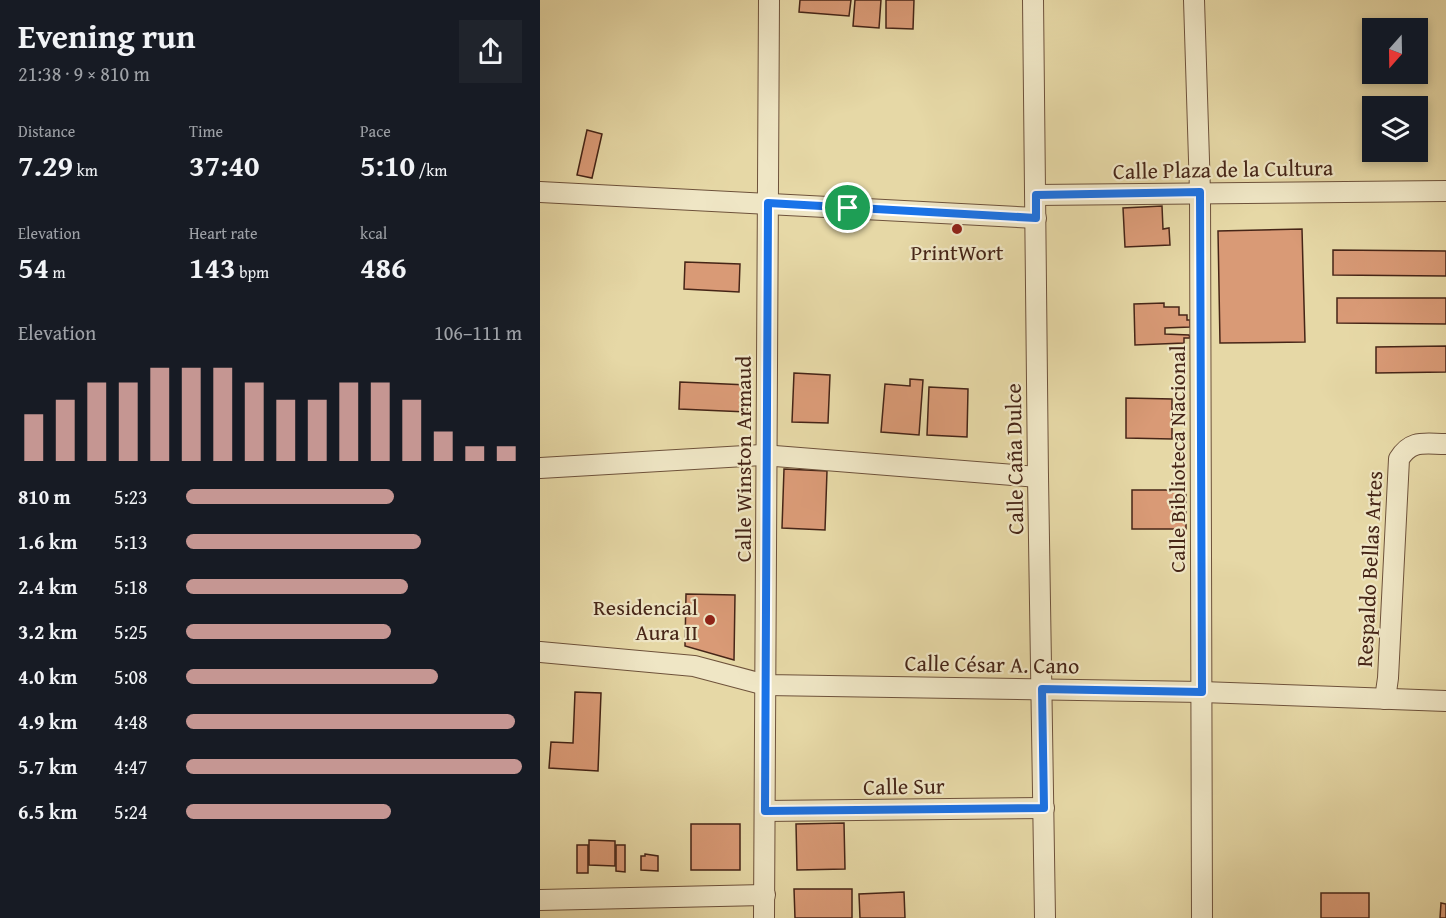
<!DOCTYPE html>
<html lang="en">
<head>
<meta charset="utf-8">
<style>
	:root { --surface:#171b24; --page:#20242c; --text:#f1f3f6; --muted:#9ea1a6; --accent:#c59692 }
	body { margin:0; font-family:"Gentium Book Plus",serif; background:var(--page); color:var(--text); height:100vh; display:flex; flex-direction:column; font-size:22px; white-space:nowrap }
	* { box-sizing:border-box; margin:0 }
	p { font-size:20px; color:var(--muted) }
	.icon { flex:none; width:33px; height:33px; fill:none; stroke:currentColor; stroke-width:2; stroke-linecap:round; stroke-linejoin:round }
	.map { position:relative; flex:1; overflow:hidden }
	.sheet { display:flex; flex-direction:column; background:var(--surface); width:540px }
	.sheet>* { flex:none }
	.needle { width:39px; rotate:200deg }
	.fabs { position:absolute; left:822px; top:18px; display:grid; gap:12px }
	.fabs a { display:grid; place-items:center; width:66px; height:66px; border-radius:0px; background:var(--surface); box-shadow:0 3px 9px #0003; font-size:30px }
	.pin { position:absolute; display:grid; place-items:center; width:51px; height:51px; color:#fff; margin:-26px; border:3px solid #fff; border-radius:50%; box-shadow:0 2px 6px #0007 }
	.round { display:grid; place-items:center; flex:none; width:63px; height:63px; border-radius:0px; background:var(--page) }
	.overview { display:flex; align-items:center; justify-content:space-between; height:102px; padding:0 18px }
	h1 { font-size:33px; font-weight:700; line-height:45px }
	.stats { display:grid; grid-template-columns:repeat(3,1fr); gap:9px; height:102px; padding:6px 18px }
	.stats div { display:grid; align-content:center }
	.stats b { font-size:30px; font-weight:700 }
	.stats small { font-size:16px; font-weight:400 }
	.stats p { font-size:16px }
	.chart { height:168px; padding:12px 18px }
	.chart p { display:flex; justify-content:space-between }
	.chart svg { width:100%; height:108px; margin-top:6px; stroke:var(--accent); stroke-width:6 }
	ul { padding:0 18px; list-style:none; font-size:20px }
	li { display:grid; grid-template-columns:96px 72px 1fr; align-items:center; height:45px }
	li i { height:15px; border-radius:8px; background:var(--accent) }
	main { display:flex; flex:1; min-height:0 }
	.map>svg:first-child { display:block }
	.building { fill:#d99a76; stroke:#462517; stroke-width:1.5 }
	.lines { fill:none; stroke-linecap:round; stroke-linejoin:round }
	.minor-casing { stroke:#6e523b; stroke-width:22 }
	.minor { stroke:#efe6c5; stroke-width:20 }
	.route-casing { stroke:#fff; stroke-width:12 }
	.route { stroke:#1a73e8; stroke-width:8 }
	.poi-dot { fill:#8f2418; stroke:#efe6c5; stroke-width:2 }
	.labels { text-anchor:middle; stroke-width:4.5; stroke-linejoin:round; paint-order:stroke }
	.street-label { font-size:22px; fill:#462517; stroke:#efe6c5 }
	.poi-label { font-size:22px; fill:#462517; stroke:#efe6c5 }
</style>
</head>
<body>
<main>
<section class="sheet">
<div class="overview"><div><h1>Evening run</h1><p>21:38 · 9 × 810 m</p></div><a class="round"><svg class="icon" aria-label="share" viewBox="0 0 24 24"><path d="M12 15V3M7 8l5-5 5 5M5 13v7h14v-7"/></svg></a></div>
<div class="stats">
<div><p>Distance</p><b>7.29<small> km</small></b></div>
<div><p>Time</p><b>37:40</b></div>
<div><p>Pace</p><b>5:10<small> /km</small></b></div>
</div>
<div class="stats">
<div><p>Elevation</p><b>54<small> m</small></b></div>
<div><p>Heart rate</p><b>143<small> bpm</small></b></div>
<div><p>kcal</p><b>486</b></div>
</div>
<div class="chart"><p><span>Elevation</span>106–111 m</p>
<svg viewBox="0 0 160 44" preserveAspectRatio="none"><path d="M5 44V25M15 44V19M25 44V12M35 44V12M45 44V6M55 44V6M65 44V6M75 44V12M85 44V19M95 44V19M105 44V12M115 44V12M125 44V19M135 44V32M145 44V38M155 44V38"/></svg>
</div>
<ul>
<li><b>810 m</b>5:23<i style="width:62%"></i></li>
<li><b>1.6 km</b>5:13<i style="width:70%"></i></li>
<li><b>2.4 km</b>5:18<i style="width:66%"></i></li>
<li><b>3.2 km</b>5:25<i style="width:61%"></i></li>
<li><b>4.0 km</b>5:08<i style="width:75%"></i></li>
<li><b>4.9 km</b>4:48<i style="width:98%"></i></li>
<li><b>5.7 km</b>4:47<i style="width:100%"></i></li>
<li><b>6.5 km</b>5:24<i style="width:61%"></i></li>
</ul>
</section>
<div class="map">
<svg width="906" height="918" viewBox="0 0 906 918">
	<rect width="100%" height="100%" fill="#e6d8a6"/>
	<filter id="stains"><feTurbulence type="fractalNoise" baseFrequency=".00333" numOctaves="4"/><feColorMatrix values="0 0 0 0 .2 0 0 0 0 .09 0 0 0 0 .02 0 0 0 .5 -.17"/></filter>
	<radialGradient id="worn" r=".72"><stop offset=".6" stop-color="#630" stop-opacity="0"/><stop offset="1" stop-color="#630" stop-opacity=".3"/></radialGradient>
	<!-- building -->
	<g class="building">
		<polygon points="260,0 311,0 309,16 259,12"/>
		<polygon points="315,0 341,0 339,28 313,26"/>
		<polygon points="346,0 374,0 373,29 346,28"/>
		<polygon points="47,130 62,134 52,178 37,175"/>
		<polygon points="622,206 623,229 629,228 630,245 585,247 583,208"/>
		<polygon points="762,229 765,342 680,343 678,231"/>
		<polygon points="793,250 906,251 906,276 793,275"/>
		<polygon points="145,262 200,264 199,292 144,289"/>
		<polygon points="797,298 906,298 906,324 797,323"/>
		<polygon points="624,303 624,307 639,307 639,315 647,315 647,320 650,320 650,327 625,328 625,334 649,335 650,338 644,338 644,343 595,345 594,304"/>
		<polygon points="906,346 906,372 836,373 836,347"/>
		<polygon points="254,373 290,375 288,423 252,422"/>
		<polygon points="370,379 383,380 379,435 341,432 345,384 370,386"/>
		<polygon points="140,382 208,385 207,412 139,409"/>
		<polygon points="389,387 428,389 427,437 387,435"/>
		<polygon points="586,398 632,399 632,439 586,438"/>
		<polygon points="244,469 287,471 285,530 242,528"/>
		<rect x="592" y="490" width="54" height="39"/>
		<polygon points="146,594 195,595 194,660 145,646"/>
		<polygon points="35,692 61,693 58,771 9,768 11,742 33,743"/>
		<polygon points="304,823 305,869 257,870 256,824"/>
		<rect x="151" y="824" width="49" height="46"/>
		<polygon points="49,840 75,841 75,866 49,865"/>
		<rect x="37" y="845" width="11" height="28"/>
		<polygon points="76,845 85,845 85,872 76,871"/>
		<polygon points="105,854 118,856 118,871 101,870 101,856 105,856"/>
		<polygon points="254,889 312,889 312,918 255,918"/>
		<polygon points="364,892 365,918 320,918 319,894"/>
		<rect x="781" y="893" width="48" height="25"/>
		<polygon points="901,903 906,904 906,918 900,918"/>
	</g>
	<g class="lines">
		<defs>
			<g id="minor">
				<polyline points="493,0 498,477 505,918"/>
				<polyline points="654,0 660,192 662,918"/>
				<polyline points="0,192 496,218"/>
				<polyline points="496,195 906,191"/>
				<polyline points="0,468 222,455 498,477"/>
				<polyline points="0,652 154,666 226,685 662,692 906,701"/>
				<path d="M845,699L848,678L859,459C871,439 885,444 906,444"/>
				<polyline points="225,811 504,808"/>
				<polyline points="0,900 225,895"/>
				<polyline points="224,918 229,0"/>
			</g>
		</defs>
		<!-- minor casing -->
		<use href="#minor" class="minor-casing"/>
		<!-- minor -->
		<use href="#minor" class="minor"/>
	</g>
	<g class="lines">
		<defs>
			<polygon id="route" points="660,192 662,692 502,689 504,808 225,811 228,203 496,218 496,195"/>
		</defs>
		<!-- route casing -->
		<use href="#route" class="route-casing"/>
		<!-- route -->
		<use href="#route" class="route"/>
	</g>
	<!-- markers -->
	<g class="poi-dot">
		<circle cx="417" cy="229" r="6"/>
		<circle cx="170" cy="620" r="6"/>
	</g>
	<g class="labels">
		<!-- street labels -->
		<g class="street-label">
			<text transform="translate(683 169) rotate(-1)" y="8">Calle Plaza de la Cultura</text>
			<text transform="translate(203 459) rotate(-90)" y="8">Calle Winston Armaud</text>
			<text transform="translate(474 459) rotate(-91)" y="8">Calle Caña Dulce</text>
			<text transform="translate(637 459) rotate(-90)" y="8">Calle Biblioteca Nacional</text>
			<text transform="translate(829 569) rotate(-87)" y="8">Respaldo Bellas Artes</text>
			<text transform="translate(452 664) rotate(1)" y="8">Calle César A. Cano</text>
			<text transform="translate(364 786) rotate(-1)" y="8">Calle Sur</text>
		</g>
		<!-- poi labels -->
		<g class="poi-label">
			<text x="417" y="260">PrintWort</text>
			<text x="158" y="615" text-anchor="end">Residencial<tspan x="158" dy="25">Aura II</tspan></text>
		</g>
	</g>
	<rect width="100%" height="100%" filter="url(#stains)"/>
	<rect width="100%" height="100%" fill="url(#worn)"/>
</svg>
<div class="fabs">
<a><svg class="needle" viewBox="-14 -14 28 28"><path d="M0-13l5 13h-10z" fill="#e53935"/><path d="M0 13l5-13h-10z" fill="#9ea1a6"/></svg></a>
<a><svg class="icon" aria-label="layers" viewBox="0 0 24 24"><path d="M12 4l9 5-9 5-9-5zM3 14l9 5 9-5"/></svg></a>
</div>
<div class="pin" style="left:308px;top:208px;background:#1e9e55"><svg class="icon" aria-label="arrive" viewBox="0 0 24 24"><path d="M6 21V4h12l-3 4 3 4H6"/></svg></div>
</div>
</main>
</body>
</html>
